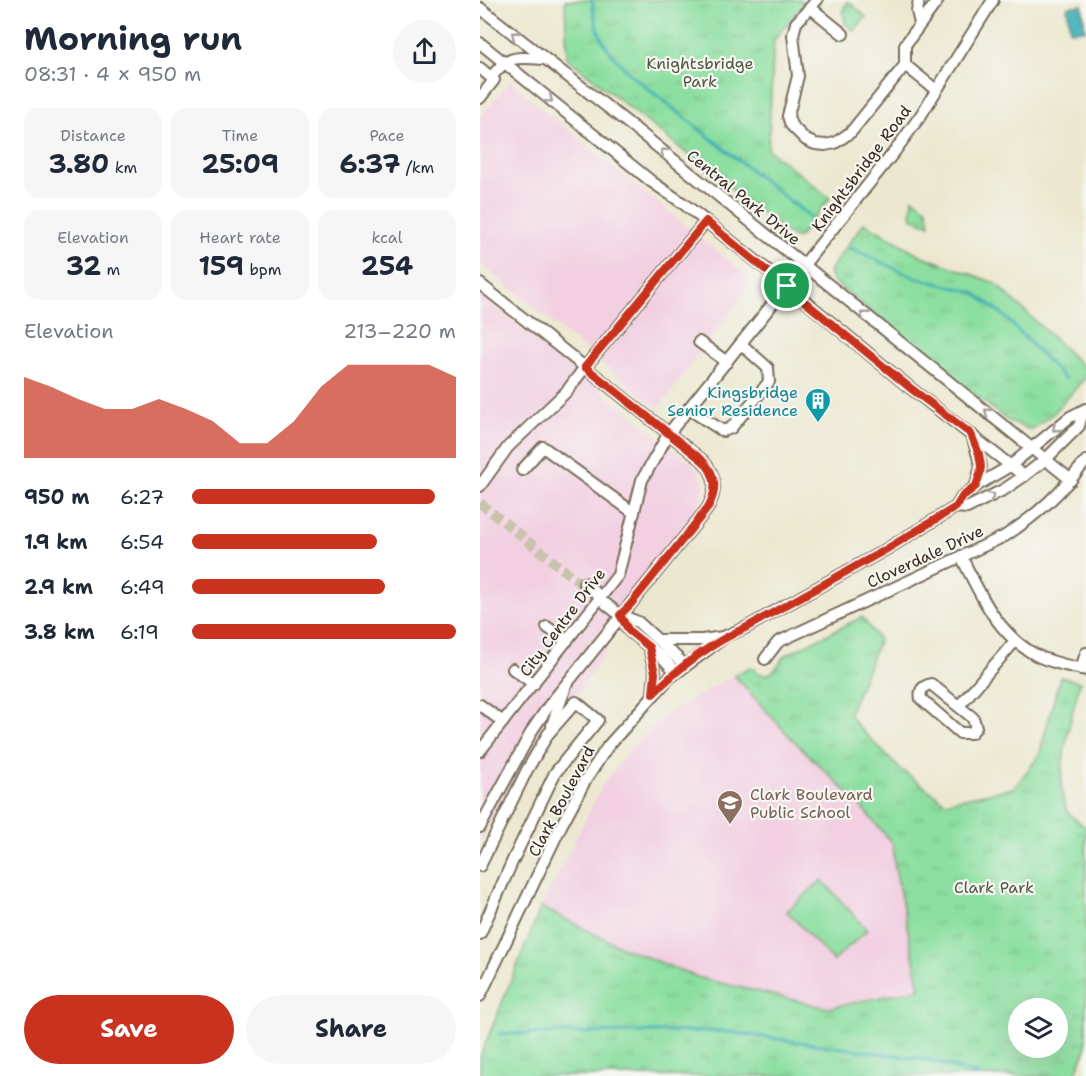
<!DOCTYPE html>
<html lang="en">
<head>
<meta charset="utf-8">
<style>
	:root { --surface:#fff; --page:#f6f6f7; --text:#1f2937; --muted:#747a83; --accent:#c8321e }
	body { margin:0; font-family:"Shantell Sans",sans-serif; background:var(--page); color:var(--text); height:100vh; display:flex; flex-direction:column; font-size:22px; white-space:nowrap }
	* { box-sizing:border-box; margin:0 }
	p { font-size:20px; color:var(--muted) }
	.icon { flex:none; width:33px; height:33px; fill:none; stroke:currentColor; stroke-width:2; stroke-linecap:round; stroke-linejoin:round }
	.map { position:relative; flex:1; overflow:hidden }
	.details { display:flex; flex-direction:column; background:var(--surface); width:480px }
	.details>* { flex:none }
	.tools { position:absolute; left:528px; top:998px; display:grid; gap:12px }
	.tools a { display:grid; place-items:center; width:60px; height:60px; border-radius:50%; background:var(--surface); box-shadow:0 6px 24px #0002; font-size:30px }
	.pin { position:absolute; display:grid; place-items:center; width:51px; height:51px; color:#fff; margin:-26px; border:3px solid #fff; border-radius:50%; box-shadow:0 2px 6px #0007 }
	.round { display:grid; place-items:center; flex:none; width:63px; height:63px; border-radius:32px; background:var(--page) }
	.summary { display:flex; align-items:center; justify-content:space-between; height:102px; padding:0 24px }
	h1 { font-size:33px; font-weight:700; line-height:45px }
	.figures { display:grid; grid-template-columns:repeat(3,1fr); gap:9px; height:102px; padding:6px 24px }
	.figures div { display:grid; align-content:center; border-radius:15px; background:var(--page); text-align:center }
	.figures b { font-size:26px; font-weight:700 }
	.figures small { font-size:16px; font-weight:400 }
	.figures p { font-size:16px }
	.chart { height:168px; padding:12px 24px }
	.chart p { display:flex; justify-content:space-between }
	.chart svg { width:100%; height:108px; margin-top:6px; fill:var(--accent); opacity:.7 }
	.action { display:flex; gap:12px; margin-top:auto; padding:12px 24px }
	.action a { flex:1; height:69px; border-radius:36px; background:var(--accent); color:#fff; font-size:24px; font-weight:700; line-height:69px; text-align:center }
	.action a+a { background:var(--page); color:var(--text) }
	ul { padding:0 24px; list-style:none; font-size:20px }
	li { display:grid; grid-template-columns:96px 72px 1fr; align-items:center; height:45px }
	li i { height:15px; border-radius:8px; background:var(--accent) }
	main { display:flex; flex:1; min-height:0 }
	.map>svg:first-child { display:block }
	.built { fill:#f2cfe1 }
	.green { fill:#8cdfa0; stroke:#64845f; stroke-width:1.5 }
	.park { fill:url(#park-tufts); stroke:#64845f; stroke-width:1.5; fill-rule:evenodd }
	.water { fill:#3daeb6; stroke:#3c6c6a; stroke-width:1.5 }
	.lines { fill:none; stroke-linecap:round; stroke-linejoin:round }
	.stream { stroke:#3daeb6; stroke-width:3 }
	.minor-tunnel { stroke:#c9c2ac; stroke-width:10; stroke-dasharray:10 5; stroke-linecap:butt }
	.minor-casing { stroke:#796c5c; stroke-width:14 }
	.minor { stroke:#fff; stroke-width:10 }
	.oneway { stroke:#a79f9a }
	.route-casing { stroke:#fff; stroke-width:12 }
	.route { stroke:#c8321e; stroke-width:8 }
	.labels { text-anchor:middle; stroke-width:4.5; stroke-linejoin:round; paint-order:stroke }
	.park-label { font-size:16px; fill:#4f573e; stroke:#f6f6f2 }
	.street-label { font-size:16px; fill:#3b2a1e; stroke:#f6f6f2 }
	.culture-label { font-size:16px; fill:#0d838f; stroke:#f6f6f2; text-anchor:end }
	.education-label { font-size:16px; fill:#785e54; stroke:#f6f6f2; text-anchor:start }
</style>
</head>
<body>
<main>
<section class="details">
<div class="summary"><div><h1>Morning run</h1><p>08:31 · 4 × 950 m</p></div><a class="round"><svg class="icon" aria-label="share" viewBox="0 0 24 24"><path d="M12 15V3M7 8l5-5 5 5M5 13v7h14v-7"/></svg></a></div>
<div class="figures">
<div><p>Distance</p><b>3.80<small> km</small></b></div>
<div><p>Time</p><b>25:09</b></div>
<div><p>Pace</p><b>6:37<small> /km</small></b></div>
</div>
<div class="figures">
<div><p>Elevation</p><b>32<small> m</small></b></div>
<div><p>Heart rate</p><b>159<small> bpm</small></b></div>
<div><p>kcal</p><b>254</b></div>
</div>
<div class="chart"><p><span>Elevation</span>213–220 m</p>
<svg viewBox="0 0 160 44" preserveAspectRatio="none"><path d="M0 44V11L10 15L20 20L30 24L40 24L50 20L60 24L70 29L80 38L90 38L100 29L110 15L120 6L130 6L140 6L150 6L160 11V44z"/></svg>
</div>
<ul>
<li><b>950 m</b>6:27<i style="width:92%"></i></li>
<li><b>1.9 km</b>6:54<i style="width:70%"></i></li>
<li><b>2.9 km</b>6:49<i style="width:73%"></i></li>
<li><b>3.8 km</b>6:19<i style="width:100%"></i></li>
</ul>
<div class="action"><a>Save</a><a>Share</a></div>
</section>
<div class="map">
<svg width="606" height="1076" viewBox="0 0 606 1076">
	<defs>
		<pattern id="park-tufts" width="24" height="20" patternUnits="userSpaceOnUse" patternTransform="scale(1.5)"><rect width="24" height="20" fill="#8cdfa0"/><path d="M3 7l-1-3M5 7V3M7 7l1-3M15 17l-1-3M17 17v-4M19 17l1-3" fill="none" stroke="#7ac089"/></pattern>
	</defs>
	<rect width="100%" height="100%" fill="#f6f6f2"/>
	<filter id="ink" filterUnits="userSpaceOnUse"><feTurbulence type="fractalNoise" baseFrequency=".0167" numOctaves="2"/><feDisplacementMap in="SourceGraphic" scale="12" xChannelSelector="R" yChannelSelector="G"/><feConvolveMatrix kernelMatrix="1 2 1 2 8 2 1 2 1" color-interpolation-filters="sRGB"/></filter>
	<filter id="wash" filterUnits="userSpaceOnUse"><feTurbulence type="fractalNoise" baseFrequency=".008" numOctaves="4" result="noise"/><feDisplacementMap in="SourceGraphic" scale="24" xChannelSelector="R" yChannelSelector="G"/><feGaussianBlur stdDeviation="1.35" result="paint"/><feColorMatrix in="noise" values="0 0 0 0 0 0 0 0 0 0 0 0 0 0 0 0 0 1.4 0 .05"/><feComposite in="paint" operator="in"/></filter>
	<g filter="url(#wash)">
		<rect width="100%" height="100%" fill="#ece8d0"/>
		<!-- built -->
		<g class="built">
			<polygon points="30,82 273,281 178,409 0,263 0,117"/>
			<polygon points="0,294 214,465 221,475 224,486 222,498 217,508 163,580 116,637 129,648 83,713 75,707 58,730 18,803 0,842"/>
			<polygon points="254,675 310,737 377,802 413,844 415,868 440,989 348,1008 220,978 141,947 61,907 123,785 146,753 184,715"/>
		</g>
		<!-- green -->
		<polygon class="green" points="342,880 387,930 353,961 307,911"/>
		<!-- park -->
		<g class="park">
			<polygon points="85,0 321,0 324,3 294,40 288,149 350,198 319,237 313,238 87,58"/>
			<polygon points="368,1 386,17 374,31 365,23 363,10"/>
			<polygon points="433,198 447,209 450,225 433,219 431,214"/>
			<polygon points="384,223 442,256 515,283 606,369 606,377 573,414 551,430 527,420 352,280 349,271"/>
			<path d="M382,617L399,640L369,714L375,723L419,768L465,802L534,788L559,756L580,677L600,682C593,710 571,787 588,812C592,818 601,823 606,828V1049L595,1074L597,1076H0V1057L61,907L141,947L220,978L348,1008L440,989L415,868L413,844L377,802L310,737L254,675L271,667C289,684 296,669 304,656ZM538,1008H578V1047H538Z"/>
		</g>
		<!-- water -->
		<polygon class="water" points="602,5 605,30 590,31 587,7"/>
		<g class="lines">
			<!-- stream -->
			<g class="stream">
				<path d="M112,0C115,36 126,49 150,74L330,217"/>
				<polyline points="370,248 436,278 493,292 521,313 585,379"/>
				<polyline points="19,1034 240,1031 450,1060 500,1076"/>
			</g>
		</g>
	</g>
	<g filter="url(#ink)">
		<g class="lines">
			<!-- minor-tunnel -->
			<polyline class="minor-tunnel" points="0,503 109,590"/>
			<defs>
				<g id="minor">
					<polyline points="337,0 316,23 313,35 318,76 308,116 311,125 326,140 335,144 345,145 355,143 371,132 425,65 425,45 458,0"/>
					<polyline points="439,0 437,11 440,23"/>
					<polyline points="0,8 148,123 591,480"/>
					<polyline points="331,8 363,34"/>
					<polyline points="0,43 172,182 204,204 291,273 429,387 544,476"/>
					<polyline points="425,65 456,90"/>
					<polyline points="0,68 14,80 0,98"/>
					<path d="M11,77C31,53 36,58 65,59"/>
					<path d="M0,284L222,460C237,475 238,490 227,509L68,707L53,729L0,827"/>
					<polyline points="219,342 247,362"/>
					<polyline points="209,409 243,431 251,428 289,382 288,368 261,344"/>
					<polyline points="492,435 501,466 496,486"/>
					<polyline points="42,470 63,447 154,513"/>
					<polyline points="0,486 28,447 87,391 105,367 226,221"/>
					<polyline points="476,507 487,508 525,489 544,476 566,459 599,426 603,412"/>
					<path d="M481,556C500,594 517,634 556,655C571,663 590,666 606,670"/>
					<polyline points="104,583 121,597"/>
					<polyline points="126,604 140,615 158,622 205,665"/>
					<polyline points="140,615 149,631 182,657 196,672"/>
					<polyline points="67,627 87,641"/>
					<polyline points="180,640 222,640 243,637"/>
					<polyline points="169,647 175,673 173,694"/>
					<path d="M285,659L298,642L525,536C561,512 579,494 606,461"/>
					<polyline points="33,669 54,684"/>
					<polyline points="601,669 606,653"/>
					<path d="M451,684L493,718L496,727L491,733H480L441,699C439,690 443,686 451,684Z"/>
					<polyline points="0,705 23,722"/>
					<polyline points="479,706 535,641"/>
					<polyline points="72,725 85,689"/>
					<polyline points="0,751 138,575 162,480 189,433 415,151 441,115 513,0"/>
					<polyline points="0,866 47,770 68,734 96,702 118,720 75,773 33,860 0,934"/>
					<polyline points="0,996 81,826 105,781 128,746 189,678 246,636 267,627 405,550 476,507 482,497 496,486 530,466 590,417 606,409"/>
				</g>
			</defs>
			<!-- minor casing -->
			<use href="#minor" class="minor-casing"/>
			<!-- minor -->
			<use href="#minor" class="minor"/>
		</g>
		<!-- one-way arrows -->
		<defs><path id="oneway-chevron" d="M-2-3.5L2.5 0L-2 3.5" fill="none" stroke-width="1.6" stroke-linecap="round" stroke-linejoin="round" transform="scale(1.5)"/></defs>
		<g class="oneway">
			<use href="#oneway-chevron" transform="translate(35 35) rotate(-142)"/>
			<use href="#oneway-chevron" transform="translate(69 99) rotate(39)"/>
			<use href="#oneway-chevron" transform="translate(184 152) rotate(-141)"/>
			<use href="#oneway-chevron" transform="translate(384 315) rotate(-141)"/>
			<use href="#oneway-chevron" transform="translate(508 412) rotate(-141)"/>
			<use href="#oneway-chevron" transform="translate(576 428) rotate(139)"/>
			<use href="#oneway-chevron" transform="translate(511 496) rotate(-27)"/>
		</g>
	</g>
	<g class="lines" filter="url(#ink)">
		<defs>
			<path id="route" d="M226,221L429,387L491,434L499,454L501,466L500,474L496,486L482,497L476,507L405,550L267,627C232,643 200,666 173,694L175,673L169,647L149,631L140,615L150,605L227,509C238,490 237,475 222,460L105,367Z"/>
		</defs>
		<!-- route casing -->
		<use href="#route" class="route-casing"/>
		<!-- route -->
		<use href="#route" class="route"/>
	</g>
	<!-- icons -->
	<defs>
		<symbol id="building-pin" viewBox="-11 -11 22 30"><path d="M0 17L-7.5 6A9.5 9.5 0 1 1 7.5 6Z" fill="#0f9aa8" stroke="#f6f6f2"/><path d="M-4-6H4V6H1V3H-1V6H-4ZM-2.5-4.3h1.7v1.8h-1.7ZM.8-4.3h1.7v1.8H.8ZM-2.5-1h1.7V.8h-1.7ZM.8-1h1.7V.8H.8Z" fill="#fff"/></symbol>
		<symbol id="school-pin" viewBox="-11 -11 22 30"><path d="M0 17L-7.5 6A9.5 9.5 0 1 1 7.5 6Z" fill="#8d6e63" stroke="#f6f6f2"/><path d="M0-5L7-2L0 1L-7-2ZM-4 1L0 2.5L4 1V4Q0 6-4 4Z" fill="#fff"/></symbol>
	</defs>
	<g fill-rule="evenodd">
		<use href="#building-pin" x="323" y="386" width="30" height="40"/>
		<use href="#school-pin" x="235" y="788" width="30" height="40"/>
	</g>
	<g class="labels">
		<!-- park labels -->
		<g class="park-label">
			<text x="220" y="69">Knightsbridge<tspan x="220" dy="18">Park</tspan></text>
			<text x="514" y="893">Clark Park</text>
		</g>
		<!-- street labels -->
		<g class="street-label">
			<text transform="translate(381 168) rotate(-53)" y="6">Knightsbridge Road</text>
			<text transform="translate(264 197) rotate(39)" y="6">Central Park Drive</text>
			<text transform="translate(445 556) rotate(-25)" y="6">Cloverdale Drive</text>
			<text transform="translate(82 622) rotate(-53)" y="6">City Centre Drive</text>
			<text transform="translate(81 801) rotate(-62)" y="6">Clark Boulevard</text>
		</g>
		<!-- culture labels -->
		<g class="culture-label">
			<text x="318" y="398">Kingsbridge<tspan x="318" dy="18">Senior Residence</tspan></text>
		</g>
		<!-- education labels -->
		<g class="education-label">
			<text x="270" y="800">Clark Boulevard<tspan x="270" dy="18">Public School</tspan></text>
		</g>
	</g>
</svg>
<div class="tools">
<a><svg class="icon" aria-label="layers" viewBox="0 0 24 24"><path d="M12 4l9 5-9 5-9-5zM3 14l9 5 9-5"/></svg></a>
</div>
<div class="pin" style="left:307px;top:286px;background:#1e9e55"><svg class="icon" aria-label="arrive" viewBox="0 0 24 24"><path d="M6 21V4h12l-3 4 3 4H6"/></svg></div>
</div>
</main>
</body>
</html>
